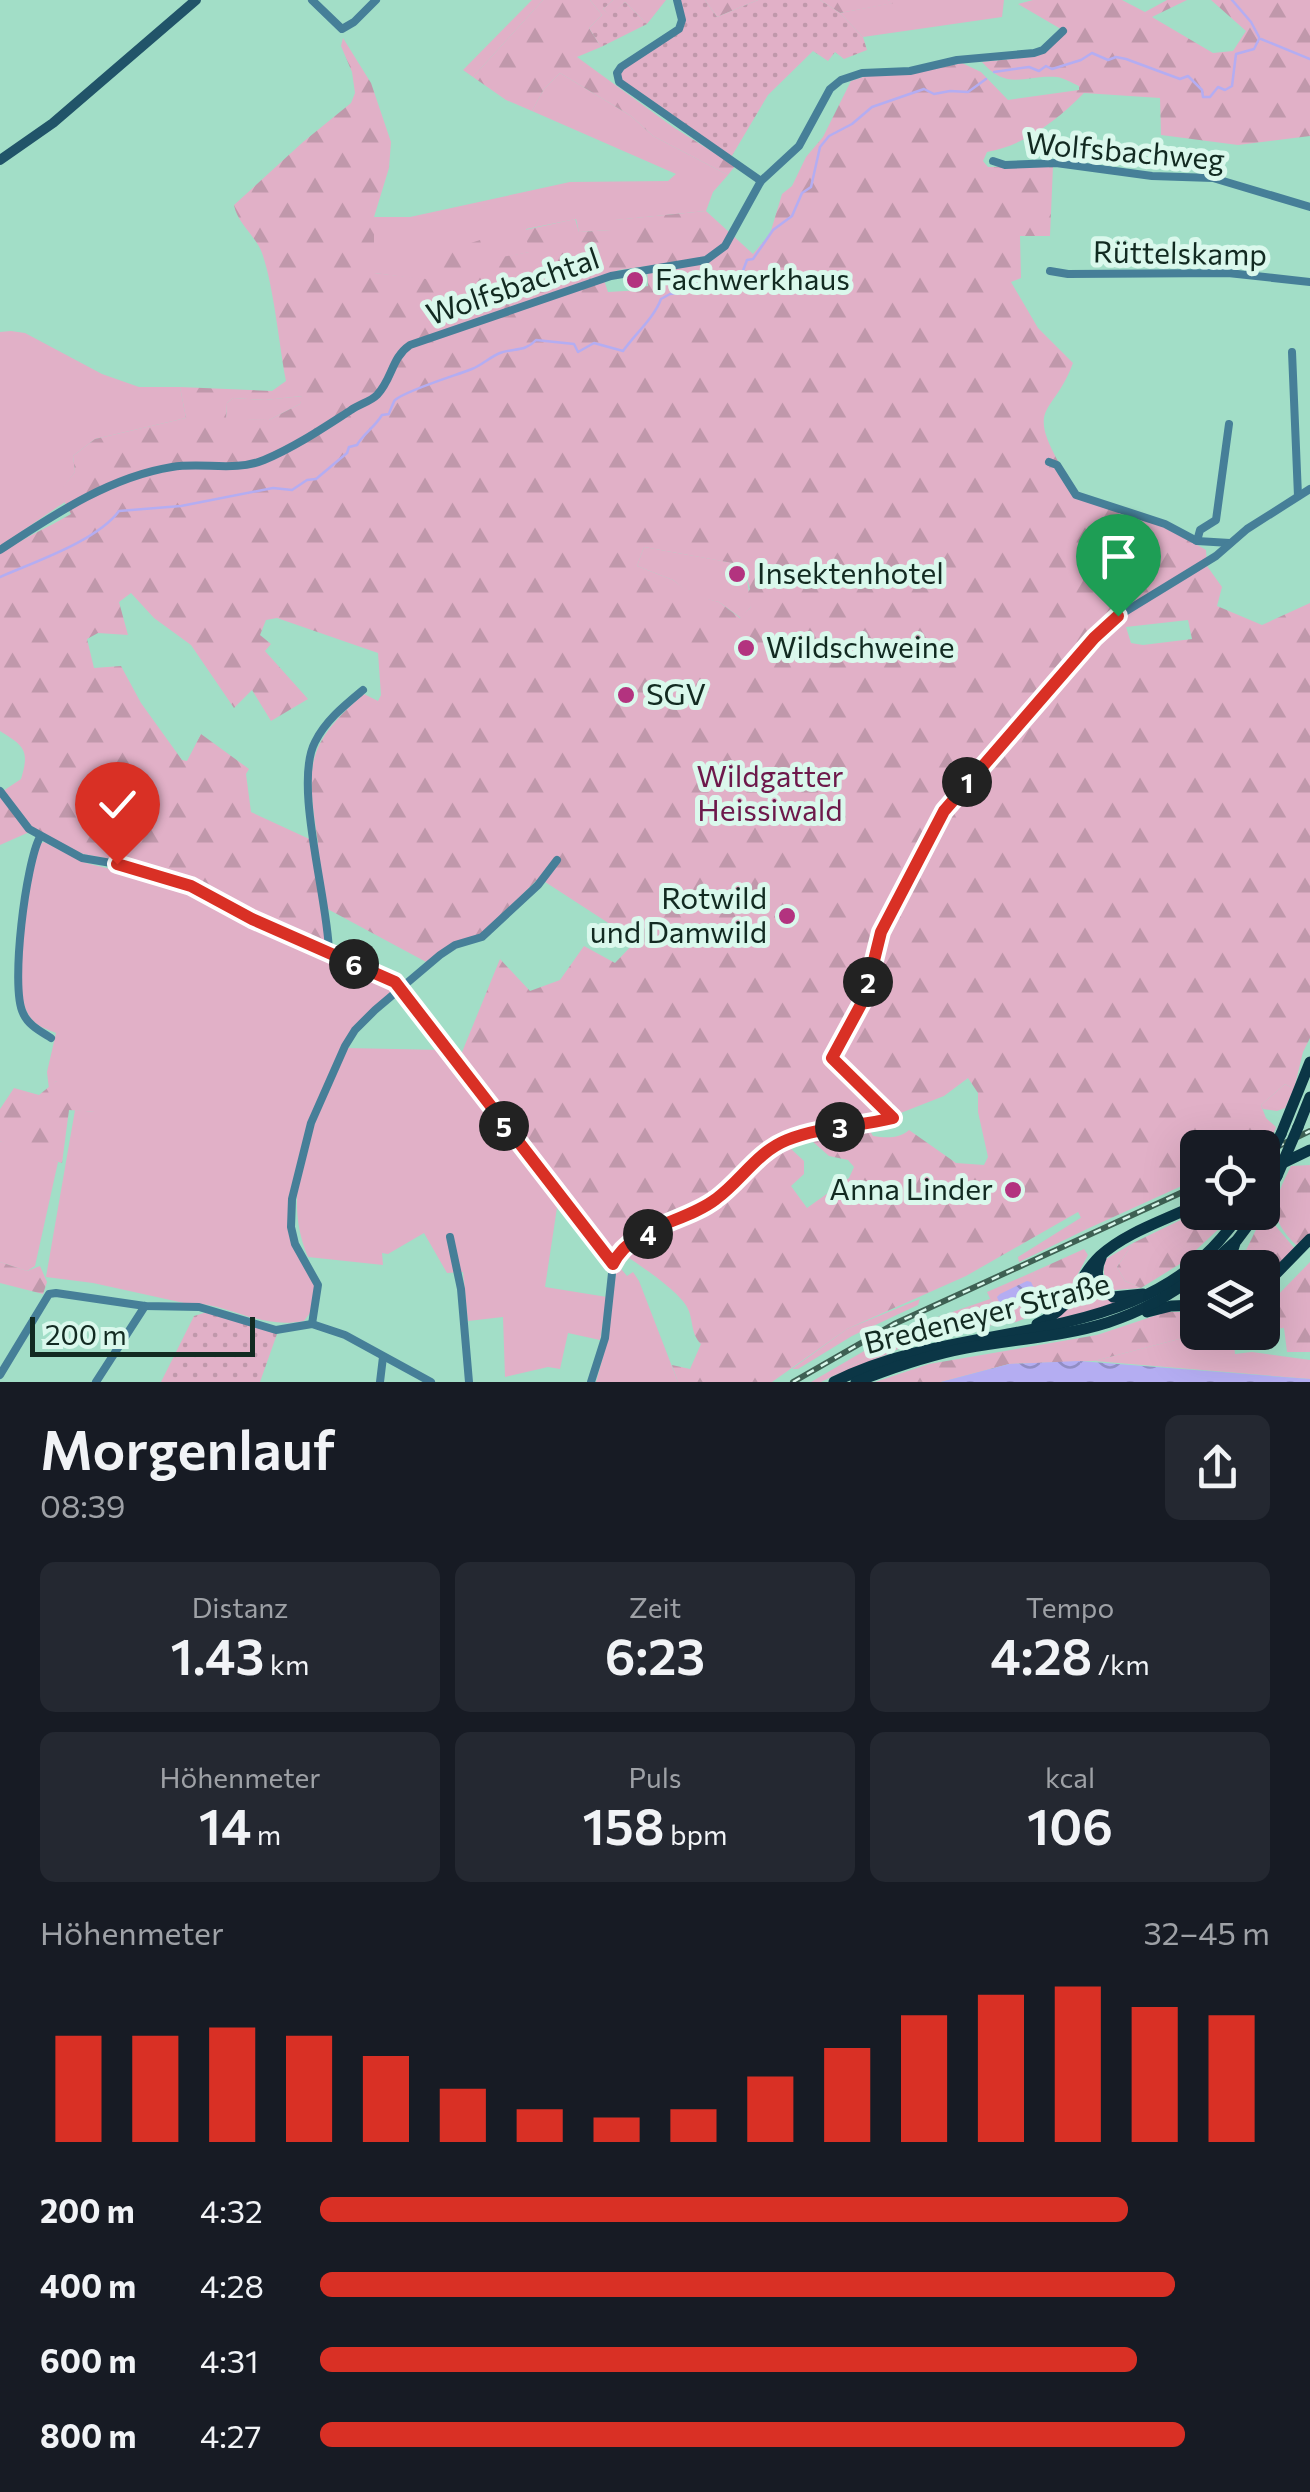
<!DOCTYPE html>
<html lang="de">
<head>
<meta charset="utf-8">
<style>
	:root { --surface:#171b24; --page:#242831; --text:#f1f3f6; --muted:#9ea1a6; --accent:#d93025 }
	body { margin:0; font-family:Commissioner,sans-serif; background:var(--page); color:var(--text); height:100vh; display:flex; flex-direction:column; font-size:38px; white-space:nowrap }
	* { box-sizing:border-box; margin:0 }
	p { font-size:32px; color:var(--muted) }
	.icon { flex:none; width:55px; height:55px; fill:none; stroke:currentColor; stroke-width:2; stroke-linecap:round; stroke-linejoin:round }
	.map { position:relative; height:1382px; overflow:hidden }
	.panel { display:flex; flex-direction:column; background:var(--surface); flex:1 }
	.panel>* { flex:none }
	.buttons { position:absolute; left:1180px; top:1130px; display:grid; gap:20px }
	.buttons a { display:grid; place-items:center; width:100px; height:100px; border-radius:15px; background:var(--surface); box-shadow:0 10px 40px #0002; font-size:50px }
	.scale { position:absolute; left:30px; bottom:25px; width:225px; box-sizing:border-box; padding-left:10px; border:5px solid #122a21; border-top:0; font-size:28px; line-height:35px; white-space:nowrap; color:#122a21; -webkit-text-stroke:8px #daf8ec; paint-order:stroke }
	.pin { position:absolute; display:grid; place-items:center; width:85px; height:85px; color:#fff; margin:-102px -42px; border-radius:50% 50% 50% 0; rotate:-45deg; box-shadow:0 0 10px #0007 }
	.pin .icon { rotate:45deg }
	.km { position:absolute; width:50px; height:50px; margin:-25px; border-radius:50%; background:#222; color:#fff; font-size:28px; line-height:50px; text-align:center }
	.round { display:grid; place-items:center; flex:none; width:105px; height:105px; border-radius:15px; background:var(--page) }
	.headline { display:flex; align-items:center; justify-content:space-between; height:170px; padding:0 40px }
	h1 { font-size:55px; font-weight:600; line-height:75px }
	.stats { display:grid; grid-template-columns:repeat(3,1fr); gap:15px; height:170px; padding:10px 40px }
	.stats div { display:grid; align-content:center; border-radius:15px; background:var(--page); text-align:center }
	.stats b { font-size:50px; font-weight:600 }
	.stats small { font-size:28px; font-weight:400 }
	.stats p { font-size:28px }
	.chart { height:280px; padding:20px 40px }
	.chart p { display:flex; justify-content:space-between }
	.chart svg { width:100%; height:180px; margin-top:10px; stroke:var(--accent); stroke-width:6 }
	ul { padding:0 40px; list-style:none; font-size:32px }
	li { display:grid; grid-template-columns:160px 120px 1fr; align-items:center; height:75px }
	li i { height:25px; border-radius:12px; background:var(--accent) }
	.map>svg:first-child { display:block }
	.grass { fill:#e1b0c7 }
	.forest { fill:url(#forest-firs); fill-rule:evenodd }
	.park { fill:url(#park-dots) }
	.water { fill:url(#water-waves) }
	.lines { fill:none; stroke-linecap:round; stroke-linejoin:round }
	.stream { stroke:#b4adf2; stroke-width:2.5 }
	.street { stroke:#467f98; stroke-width:8 }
	.secondary { stroke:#215469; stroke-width:10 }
	.primary { stroke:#0b3646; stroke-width:11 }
	.rail-casing { stroke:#3e6053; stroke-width:6 }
	.rail { stroke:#daf8ec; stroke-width:2.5; stroke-dasharray:8; stroke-linecap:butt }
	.primary-bridge { stroke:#0b3646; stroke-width:11 }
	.route-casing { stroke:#fff; stroke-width:20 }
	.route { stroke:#d93025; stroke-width:12 }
	.poi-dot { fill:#b3337f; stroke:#daf8ec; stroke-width:4 }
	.labels { text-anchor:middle; stroke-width:10; stroke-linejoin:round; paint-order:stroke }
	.street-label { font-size:30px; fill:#122a21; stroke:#daf8ec }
	.poi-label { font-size:30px; fill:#122a21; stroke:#daf8ec; text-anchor:start }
	.park-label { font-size:30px; fill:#6d194b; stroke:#daf8ec }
</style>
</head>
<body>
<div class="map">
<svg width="1310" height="1382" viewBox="0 0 1310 1382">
	<defs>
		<pattern id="forest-firs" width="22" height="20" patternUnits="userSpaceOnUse" patternTransform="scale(2.5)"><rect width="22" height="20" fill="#e1b0c7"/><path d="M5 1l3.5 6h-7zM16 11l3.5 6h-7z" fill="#c098ab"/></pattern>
		<pattern id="park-dots" width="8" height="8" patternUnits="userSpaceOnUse" patternTransform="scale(2.5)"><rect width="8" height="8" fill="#e1b0c7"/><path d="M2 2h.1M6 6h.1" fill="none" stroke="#c098ab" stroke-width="1.8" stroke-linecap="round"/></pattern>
		<pattern id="water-waves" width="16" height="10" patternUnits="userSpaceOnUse" patternTransform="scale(2.5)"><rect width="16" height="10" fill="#b4adf2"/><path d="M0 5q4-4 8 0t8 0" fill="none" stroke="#918dc4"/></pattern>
	</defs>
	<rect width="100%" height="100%" fill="#a2dec7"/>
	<!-- grass -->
	<g class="grass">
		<polygon points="532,0 543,0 473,77 463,70"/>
		<polygon points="613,0 666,0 647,24 625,2 610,17 603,9"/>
		<polygon points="888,0 1004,0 1002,17 863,37 840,13 892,3"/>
		<polygon points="560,73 631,116 653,136 728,175 713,192 706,211 615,220 612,230 579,232 576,219 526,229 530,252 485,261 479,241 428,280 374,273 374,217 410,217 570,182 668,181 676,174 532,111 544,89"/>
		<polygon points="11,331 25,333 102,374 139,387 180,387 186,418 95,439 73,456 75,472 60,492 65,502 0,546 0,332"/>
		<polygon points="303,396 300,404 269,420 226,419 227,403 233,398 265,400"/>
		<polygon points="644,547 745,565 751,607 741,618 719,602 693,596 673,580 637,566"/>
		<path d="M44,842L86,863L188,888L253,922L340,961C355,983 378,968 394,988L347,1036L295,1174L293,1246L314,1279L316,1293L315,1306L304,1321C255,1330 229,1301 184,1303L93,1283L46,1277L75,1110L95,1112L56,1081L49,1089L47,1072L56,1033C46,1029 36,1026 30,1017C7,985 31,884 38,845Z"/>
		<path d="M347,1048L443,1050L558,1201L545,1287L607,1297L600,1340L568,1333L560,1369L548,1367L505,1377L503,1317L468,1321L463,1272L447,1273L424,1233L388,1254L382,1253L383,1265L308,1257C277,1185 318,1114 347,1048Z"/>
		<polygon points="1285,1084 1294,1089 1285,1108 1277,1111 1263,1109 1261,1105"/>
		<polygon points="0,1141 58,1162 35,1266 27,1271 0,1262"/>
		<polygon points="1082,1217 1087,1229 1019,1262 1018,1257"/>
		<path d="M1133,1243L1117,1267L1125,1281L1141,1288L1114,1290C1103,1280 1102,1272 1106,1259Z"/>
		<polygon points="617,1264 627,1276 633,1272 639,1281 678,1382 596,1382 608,1338"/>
		<polygon points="1093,1271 1124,1302 1053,1320 1075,1302"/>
		<polygon points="1033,1272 1044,1296 998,1316 987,1292"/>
		<polygon points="920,1299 918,1305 852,1336 798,1369 792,1369 847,1329"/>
		<polygon points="935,1318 831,1377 821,1382 811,1382 883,1340"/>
		<polygon points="1233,1334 1235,1354 1252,1352 1310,1360 1310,1379 1094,1361 1183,1338"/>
	</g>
	<!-- forest -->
	<g class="forest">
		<polygon points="543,0 590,0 602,15 589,28 601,47 577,57 673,127 735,166 728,175 653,136 631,116 560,73 544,89 532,111 506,100 473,77"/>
		<polygon points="705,0 758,0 717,17"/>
		<polygon points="820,0 888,0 894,3 840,13"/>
		<path d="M1033,0H1122L1145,12L1167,0H1187L1152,17L1213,53L1233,51L1246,31L1211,0H1310V136L1238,145L1161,135L1160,98L1084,93C1057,120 1026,145 987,152L983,161L988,167L1053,166L1050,236H1020L1021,278L1011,282L1038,328L1073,363C1054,415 1026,404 1059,463L1054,467L1073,497L1166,527L1206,550L1207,566L1222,587L1217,606L1262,625L1310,603V1038L1303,1052L1294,1089L1285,1084L1261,1105L1266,1118L1276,1127L1270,1144L1262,1147L1198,1148L1197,1179L1087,1229L1078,1212L966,1276L847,1329L772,1382H678L672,1365L690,1369L701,1344C690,1333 694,1320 687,1307C678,1290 634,1261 617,1250L610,1255L458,1062L500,959L530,991L560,980L584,946L615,963L636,941L539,878L480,936L428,963L322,906L326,940L323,946L217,897L196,883L128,862L83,854L34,830L0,845V793L21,779C30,750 24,746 0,731V554C23,538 47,528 71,514L59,492L75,472L73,456L95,439L186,418L180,387L272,391L286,381C279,345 274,287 262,253C256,236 237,223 234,205L303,142L351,103L355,93L352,72L341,46L343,38L371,83L391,142L389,168L374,217V273L427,279L431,256L480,240L486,260L529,252L525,230L575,219L579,232L611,230L614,220L706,211L753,254L770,234L782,194L792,186L806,157L823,137L851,81L869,75L909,74L962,63L981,72L1008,100L1079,90V86C1072,83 1064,78 1057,77C1025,74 1008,92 982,62L1038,56L1066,32L1018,4ZM647,266L648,286L642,287V290L608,292L603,277L619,270ZM302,396L300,404L269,420L226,418L227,403L233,398L265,400ZM644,547L744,565L750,589L745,598L751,607L740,618L719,602L693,595L673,580L637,566ZM131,593L154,618L191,645L234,708L252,690L271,721L308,699L265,651L271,644L260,635L266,620L277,618L378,653L381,695L378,701L364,694C303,746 307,768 318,843L251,812L246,774L249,769L201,734L187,761L182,760L141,703L121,666L94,668L87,639L98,633L128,635L119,602ZM1188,620L1192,639L1143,645L1131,643L1126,627ZM968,1078L978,1093V1112L988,1157L984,1165L956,1163L909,1130C899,1139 886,1138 873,1136L868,1128L898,1123V1114L944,1096ZM812,1141L829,1156L848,1160L854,1167L849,1178L807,1208L791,1186L804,1174V1161L790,1148Z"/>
		<polygon points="56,1081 99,1098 95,1112 69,1110 62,1163 19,1151 0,1141 0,1109 14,1088 39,1095"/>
		<path d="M1310,1165V1235L1298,1247C1266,1216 1273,1203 1291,1166Z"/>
		<polygon points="1275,1190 1274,1224 1296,1250 1272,1275 1263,1278 1262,1268 1239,1267 1239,1265"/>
		<polygon points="1197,1212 1236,1213 1183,1262 1141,1288 1125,1281 1117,1267 1133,1243"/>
		<polygon points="1084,1249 1088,1255 1071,1287 1049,1309 1016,1322 963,1329 934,1341 922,1337 888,1354 831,1377 935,1318 990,1299 998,1316 1043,1297 1033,1272"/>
		<polygon points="0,1262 27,1271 40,1266 47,1282 43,1294 0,1283"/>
		<polygon points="1310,1262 1310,1352 1287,1352 1284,1328 1263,1330 1263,1306 1273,1300"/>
		<polygon points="1166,1312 1197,1312 1198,1332 1243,1333 1183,1338 1094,1361 1009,1364 941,1382 875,1382 929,1364 1097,1335"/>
	</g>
	<!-- park -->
	<g class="park">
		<polygon points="590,0 613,0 603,9 610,16 625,2 647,24 601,47 589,28 602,15"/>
		<polygon points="678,0 705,0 717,17 758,0 820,0 840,13 863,37 867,50 844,59 835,52 828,61 813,51 768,95 730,159 620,80 621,70 683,28"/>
		<polygon points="207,1312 277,1334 260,1382 161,1382 194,1316"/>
	</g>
	<!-- water -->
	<g class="water">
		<polygon points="1027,1281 1031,1282 1036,1292 1033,1296 1001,1307 997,1297 1000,1294"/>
		<polygon points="1079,1361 1310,1379 1310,1382 941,1382 1009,1364"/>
	</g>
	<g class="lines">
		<!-- stream -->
		<g class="stream">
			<polyline points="1232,0 1251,22 1259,37"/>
			<polyline points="1261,39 1310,59"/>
			<polyline points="994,72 1029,67 1039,71 1046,66 1052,69 1081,60 1092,53 1108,60 1116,57 1126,59 1180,79 1188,76 1202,90 1203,97 1210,97 1218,87 1225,90 1232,86 1236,54 1254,49 1259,39"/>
			<path d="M0,577C34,562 97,541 119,511L181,506L273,488L292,490L307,480L316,479L347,453L349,447L357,445C364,433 374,428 382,415L389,414C389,413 394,401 395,400C407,390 457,375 472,369C482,365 490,357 500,353C514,348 525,352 536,340L574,344L578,352L594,343L623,351C635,334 654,318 661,299L670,294L738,284L747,260L753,259L773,230L792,216L802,193L811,187L820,147L829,136L852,124L872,107L924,89L934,94L950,91L968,92L986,79"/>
		</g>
		<!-- street -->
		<g class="street">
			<polyline points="312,0 342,29 354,22 376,0"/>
			<polyline points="677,0 682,20 679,29 621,67 617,73 619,82 761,181"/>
			<polyline points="993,161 1005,165 1056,163 1152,176 1213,178 1310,207"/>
			<polyline points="1050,271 1068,274 1228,273 1310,282"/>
			<polyline points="1292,352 1298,496"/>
			<polyline points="1049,462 1057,465 1076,495 1165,524 1197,541 1230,543"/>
			<polyline points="1197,541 1200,530 1216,520 1229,424"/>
			<path d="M0,550C52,516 109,477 172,467C203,462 235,472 264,460C295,447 323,428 351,410C359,404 370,402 377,395C393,378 391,358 410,345L611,276L706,260L725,246L761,181L799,146L830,89L841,80L862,73L910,71L957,60L1034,53L1043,50L1063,31"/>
			<polyline points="0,791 29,829 82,858 117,864 191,886 302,942 389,977 613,1264"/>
			<path d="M40,837C26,862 10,987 23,1013C28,1025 40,1031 51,1038"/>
			<path d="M329,952C328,899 293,784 315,742C326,720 345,705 363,690"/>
			<polyline points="450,1237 461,1289 469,1382"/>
			<polyline points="312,1324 318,1285 295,1244 291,1227 292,1199 311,1123 345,1046 355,1030 375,1010 440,955 455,945 482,937 538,885 557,860"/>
			<polyline points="0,1375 49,1294 56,1293 145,1306 199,1307 276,1330 312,1324 345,1335 431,1382"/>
			<polyline points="96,1382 145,1306"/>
			<polyline points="380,1382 383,1357"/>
			<polyline points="591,1382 605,1338 613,1264 625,1248 715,1200 754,1162 784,1141 810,1132 893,1117 838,1065 832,1055 865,997 881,931 945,811 967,782 1094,639 1118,616 1216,556 1247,529 1310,489"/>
		</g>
		<!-- secondary -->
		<polyline class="secondary" points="0,160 53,123 196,0"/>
		<!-- primary -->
		<g class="primary">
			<polyline points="1298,1127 1310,1097"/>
			<polyline points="1281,1134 1310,1062"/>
			<polyline points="1262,1173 1310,1150"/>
			<polyline points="1262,1204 1277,1176"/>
			<path d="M1101,1258C1093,1275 1099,1286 1113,1297L1143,1294"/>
			<polyline points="1206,1268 1237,1240 1258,1212"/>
			<polyline points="1227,1268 1235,1243"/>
			<polyline points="1262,1288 1310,1239"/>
			<polyline points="1147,1312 1171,1306 1198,1305"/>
			<path d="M1037,1324C1078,1305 1073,1282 1100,1256C1126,1232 1166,1220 1198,1204"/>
			<path d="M834,1382C967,1314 1149,1355 1241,1212"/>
			<path d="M856,1382C891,1368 929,1355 966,1348C1059,1332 1118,1336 1198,1274"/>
		</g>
		<defs>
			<g id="rail">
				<polyline points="1262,1154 1310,1131"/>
				<polyline points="793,1382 894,1324 1198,1185"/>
			</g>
		</defs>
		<!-- rail casing -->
		<use href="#rail" class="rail-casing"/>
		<!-- rail -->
		<use href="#rail" class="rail"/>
		<!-- primary-bridge -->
		<g class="primary-bridge">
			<polyline points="1262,1175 1281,1134"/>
			<polyline points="1277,1176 1298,1127"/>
		</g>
	</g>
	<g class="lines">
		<defs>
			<path id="route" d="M117,864L191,886L252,919L395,982L613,1264C631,1226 685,1223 716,1199C741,1181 757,1152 787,1140C821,1126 858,1127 893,1118L832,1058L865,997L881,932L944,811L1094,638L1118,616"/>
		</defs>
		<!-- route casing -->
		<use href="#route" class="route-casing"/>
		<!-- route -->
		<use href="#route" class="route"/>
	</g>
	<!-- markers -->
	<g class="poi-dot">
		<circle cx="635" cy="280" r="10"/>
		<circle cx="737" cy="574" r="10"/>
		<circle cx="746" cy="648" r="10"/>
		<circle cx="626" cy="695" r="10"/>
		<circle cx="787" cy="916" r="10"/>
		<circle cx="1013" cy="1190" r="10"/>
	</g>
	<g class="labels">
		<!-- street labels -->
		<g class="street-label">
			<text transform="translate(1125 152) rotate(5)" y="10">Wolfsbachweg</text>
			<text transform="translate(1180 254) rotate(1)" y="10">Rüttelskamp</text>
			<text transform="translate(513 287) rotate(-19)" y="10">Wolfsbachtal</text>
			<text transform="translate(987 1314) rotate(-14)" y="10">Bredeneyer Straße</text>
		</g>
		<!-- poi labels -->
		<g class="poi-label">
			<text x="655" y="290">Fachwerkhaus</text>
			<text x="757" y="584">Insektenhotel</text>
			<text x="766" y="658">Wildschweine</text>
			<text x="646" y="705">SGV</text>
			<text x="767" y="909" text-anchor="end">Rotwild<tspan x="767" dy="34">und Damwild</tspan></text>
			<text x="993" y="1200" text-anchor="end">Anna Linder</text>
		</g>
		<!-- park labels -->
		<g class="park-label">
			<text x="770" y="787">Wildgatter<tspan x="770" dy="34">Heissiwald</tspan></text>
		</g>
	</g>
</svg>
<div class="buttons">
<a><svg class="icon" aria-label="locate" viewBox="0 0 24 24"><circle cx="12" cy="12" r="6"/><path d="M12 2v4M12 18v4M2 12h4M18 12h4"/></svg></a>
<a><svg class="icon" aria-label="layers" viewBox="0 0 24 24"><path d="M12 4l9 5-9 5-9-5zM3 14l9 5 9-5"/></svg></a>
</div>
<div class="scale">200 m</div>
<div class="pin" style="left:1118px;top:616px;background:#1e9e55"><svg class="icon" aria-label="arrive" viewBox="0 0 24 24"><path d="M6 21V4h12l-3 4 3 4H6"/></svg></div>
<div class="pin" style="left:117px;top:864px;background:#d93025"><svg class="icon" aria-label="check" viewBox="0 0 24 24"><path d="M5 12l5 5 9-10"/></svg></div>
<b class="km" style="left:967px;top:782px">1</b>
<b class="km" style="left:868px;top:982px">2</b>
<b class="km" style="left:840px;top:1127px">3</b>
<b class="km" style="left:648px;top:1234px">4</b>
<b class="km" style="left:504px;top:1126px">5</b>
<b class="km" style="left:354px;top:964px">6</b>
</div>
<section class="panel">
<div class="headline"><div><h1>Morgenlauf</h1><p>08:39</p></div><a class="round"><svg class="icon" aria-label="share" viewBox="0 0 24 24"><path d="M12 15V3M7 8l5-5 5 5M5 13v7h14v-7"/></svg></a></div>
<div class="stats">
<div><p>Distanz</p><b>1.43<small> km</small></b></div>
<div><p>Zeit</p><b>6:23</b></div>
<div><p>Tempo</p><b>4:28<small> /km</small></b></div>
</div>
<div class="stats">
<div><p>Höhenmeter</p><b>14<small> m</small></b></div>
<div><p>Puls</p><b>158<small> bpm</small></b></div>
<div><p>kcal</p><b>106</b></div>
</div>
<div class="chart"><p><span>Höhenmeter</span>32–45 m</p>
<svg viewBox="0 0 160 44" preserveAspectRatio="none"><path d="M5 44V18M15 44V18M25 44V16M35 44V18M45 44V23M55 44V31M65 44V36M75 44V38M85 44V36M95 44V28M105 44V21M115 44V13M125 44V8M135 44V6M145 44V11M155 44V13"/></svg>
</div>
<ul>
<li><b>200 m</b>4:32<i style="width:85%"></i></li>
<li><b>400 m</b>4:28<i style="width:90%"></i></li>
<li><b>600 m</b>4:31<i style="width:86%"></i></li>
<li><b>800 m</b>4:27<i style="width:91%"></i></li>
</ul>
</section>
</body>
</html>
